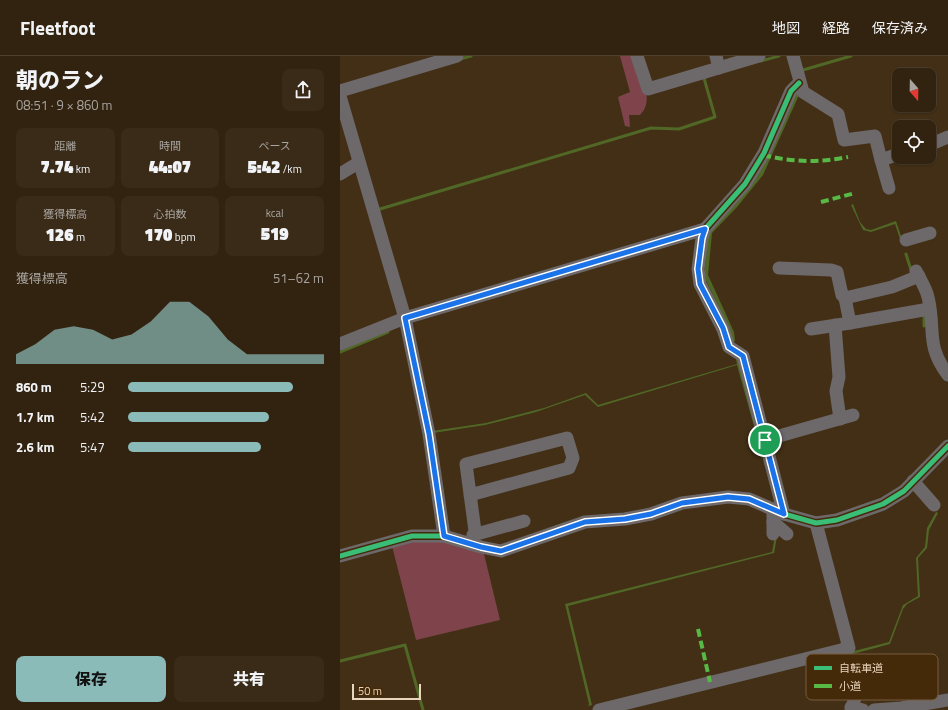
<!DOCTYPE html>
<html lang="ja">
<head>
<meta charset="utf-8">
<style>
	:root { --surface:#322310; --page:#3a2b19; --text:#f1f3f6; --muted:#a8a49f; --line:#4d4030; --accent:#8bbbb9 }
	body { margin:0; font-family:"Titillium Web","Noto Sans JP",sans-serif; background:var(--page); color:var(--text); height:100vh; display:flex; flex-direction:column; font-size:15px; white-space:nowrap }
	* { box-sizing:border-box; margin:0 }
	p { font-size:13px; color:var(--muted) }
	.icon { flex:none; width:22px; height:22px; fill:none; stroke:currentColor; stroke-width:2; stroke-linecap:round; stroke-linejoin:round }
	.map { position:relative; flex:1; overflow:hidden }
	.sheet { display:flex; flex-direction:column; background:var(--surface); width:340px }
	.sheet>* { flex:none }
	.needle { width:26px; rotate:160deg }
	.controls { position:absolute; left:552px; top:12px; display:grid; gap:8px }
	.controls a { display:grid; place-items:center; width:44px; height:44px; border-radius:8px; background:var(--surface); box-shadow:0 1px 3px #0004,0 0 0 1px var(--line); font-size:20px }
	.scale { position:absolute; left:12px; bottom:10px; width:69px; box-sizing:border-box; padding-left:4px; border:2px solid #ead5bf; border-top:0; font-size:11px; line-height:14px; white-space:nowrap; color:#ead5bf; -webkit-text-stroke:3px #452a09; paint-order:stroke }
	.pin { position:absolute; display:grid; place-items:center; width:34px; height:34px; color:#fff; margin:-17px; border:2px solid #fff; border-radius:50%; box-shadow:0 1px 4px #0007 }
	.round { display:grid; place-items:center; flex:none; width:42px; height:42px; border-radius:8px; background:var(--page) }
	.head { display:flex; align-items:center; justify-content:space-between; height:68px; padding:0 16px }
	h1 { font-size:22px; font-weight:800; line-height:30px }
	.figures { display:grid; grid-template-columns:repeat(3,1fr); gap:6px; height:68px; padding:4px 16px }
	.figures div { display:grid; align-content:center; border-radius:8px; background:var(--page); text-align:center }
	.figures b { font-size:17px; font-weight:800 }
	.figures small { font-size:11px; font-weight:400 }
	.figures p { font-size:11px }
	.chart { height:112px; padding:8px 16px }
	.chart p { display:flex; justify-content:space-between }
	.chart svg { width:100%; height:72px; margin-top:4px; fill:var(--accent); opacity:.7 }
	.primary-button { display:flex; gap:8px; margin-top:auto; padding:8px 16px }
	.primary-button a { flex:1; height:46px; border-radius:8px; background:var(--accent); color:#111; font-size:16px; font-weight:800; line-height:46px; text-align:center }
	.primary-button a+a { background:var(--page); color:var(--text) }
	ul { padding:0 16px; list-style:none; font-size:13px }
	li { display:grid; grid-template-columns:64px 48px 1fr; align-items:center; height:30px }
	li i { height:10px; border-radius:5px; background:var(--accent) }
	header { display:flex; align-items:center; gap:24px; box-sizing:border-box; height:56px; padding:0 20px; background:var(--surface); border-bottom:1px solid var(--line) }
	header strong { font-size:19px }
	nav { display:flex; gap:22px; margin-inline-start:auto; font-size:14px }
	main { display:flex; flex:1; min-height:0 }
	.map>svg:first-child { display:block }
	.green { fill:#7f444b }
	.water { fill:#506726 }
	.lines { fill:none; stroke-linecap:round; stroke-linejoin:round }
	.stream { stroke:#506726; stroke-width:3 }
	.minor { stroke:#6d686a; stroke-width:13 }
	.quiet { stroke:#58b947; stroke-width:4; stroke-dasharray:8 4; stroke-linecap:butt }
	.cycleway-casing { stroke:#452a09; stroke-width:8 }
	.cycleway { stroke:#3abd76; stroke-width:5 }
	.route-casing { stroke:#fff; stroke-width:8 }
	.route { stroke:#1a73e8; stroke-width:5 }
	.key { fill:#452a09; stroke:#775d40; stroke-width:1 }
	.key-label { font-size:11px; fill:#ead5bf }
</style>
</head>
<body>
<header>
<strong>Fleetfoot</strong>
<nav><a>地図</a><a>経路</a><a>保存済み</a></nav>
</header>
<main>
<section class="sheet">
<div class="head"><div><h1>朝のラン</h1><p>08:51 · 9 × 860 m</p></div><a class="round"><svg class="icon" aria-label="share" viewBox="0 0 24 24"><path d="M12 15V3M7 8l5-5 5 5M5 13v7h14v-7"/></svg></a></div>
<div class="figures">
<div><p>距離</p><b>7.74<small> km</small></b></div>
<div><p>時間</p><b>44:07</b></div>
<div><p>ペース</p><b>5:42<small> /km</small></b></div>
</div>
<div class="figures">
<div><p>獲得標高</p><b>126<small> m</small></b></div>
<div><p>心拍数</p><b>170<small> bpm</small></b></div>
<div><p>kcal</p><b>519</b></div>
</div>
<div class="chart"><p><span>獲得標高</span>51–62 m</p>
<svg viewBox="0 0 160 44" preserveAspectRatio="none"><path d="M0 44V38L10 32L20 23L30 21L40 23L50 29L60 26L70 18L80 6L90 6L100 15L110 29L120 38L130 38L140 38L150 38L160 38V44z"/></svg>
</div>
<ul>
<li><b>860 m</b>5:29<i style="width:84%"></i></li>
<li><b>1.7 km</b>5:42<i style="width:72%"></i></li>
<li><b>2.6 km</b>5:47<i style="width:68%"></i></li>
</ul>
<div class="primary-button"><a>保存</a><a>共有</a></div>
</section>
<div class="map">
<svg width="608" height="654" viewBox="0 0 608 654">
	<rect width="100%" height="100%" fill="#422f15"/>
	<!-- green -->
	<g class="green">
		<path d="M280,0H293C300,18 316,44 300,59H289L290,71L285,70L278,41L290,36Z"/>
		<polygon points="98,482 144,498 160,564 76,584 52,490 59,487"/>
	</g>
	<!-- water -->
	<g class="water">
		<polygon points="454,37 459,39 423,119 397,151 372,177 368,219 394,276 395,285 392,286 387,268 364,220 368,178 374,168 395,149 418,119"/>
		<polygon points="513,148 520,166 526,173 531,174 556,165 564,189 562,189 555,168 531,176 523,174 511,149"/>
		<polygon points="399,302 435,446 397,309 258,351 245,339 196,356 145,369 93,377 92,375 146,367 204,352 246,337 258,349 397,308 396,303"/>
		<polygon points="596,456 598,457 589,474 587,492 578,502 580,541 567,548 563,553 550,588 513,598 519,624 510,596 549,586 563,549 578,540 576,502 585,491 587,472"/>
		<polygon points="436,475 438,475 434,497 228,550 252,649 248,650 249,648 225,548 432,496"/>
	</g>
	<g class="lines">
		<!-- stream -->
		<g class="stream">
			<polyline points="120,3 131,0"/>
			<polyline points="421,5 439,0"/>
			<polyline points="463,14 511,0"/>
			<polyline points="40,153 311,72 339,73 375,61 364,22 366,21"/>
			<polyline points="566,198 571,214"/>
			<polyline points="584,258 584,270"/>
			<polyline points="0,296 48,276"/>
			<polyline points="0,605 65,589 83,654"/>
		</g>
		<!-- minor -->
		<g class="minor">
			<polyline points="297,0 308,33 419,0"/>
			<polyline points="376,0 379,12"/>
			<polyline points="453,0 463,36 498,58 504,84 535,80 541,104 559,98"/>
			<polyline points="0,35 117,0"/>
			<polyline points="0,40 65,262 89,378 104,480"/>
			<polyline points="589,89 608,81"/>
			<polyline points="541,104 549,132"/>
			<polyline points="0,118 18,107"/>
			<polyline points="566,184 590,177"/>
			<polyline points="439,212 491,214 497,216 502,239 505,242 552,231 579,220"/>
			<path d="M576,215C580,223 586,232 588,241C596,273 585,289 608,319"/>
			<polyline points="510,267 589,253"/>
			<polyline points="495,269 499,321 496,335 500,363"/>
			<polyline points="471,273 510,267 505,242"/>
			<polyline points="0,288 65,262 365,173"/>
			<polyline points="425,384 513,359"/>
			<polyline points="573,425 594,449"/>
			<polyline points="130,439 229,412 233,402 227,382 126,408 135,475 131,488"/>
			<polyline points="444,458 403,300 389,291 383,273 360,228 358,213 362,182 365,173 405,128 424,97 451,35 459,27"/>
			<polyline points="433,466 447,478"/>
			<polyline points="433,478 433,453"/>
			<polyline points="133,479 184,465"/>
			<polyline points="0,500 72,480 104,480 141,491 161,495 245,466 285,463 311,458 342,447 388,441 409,443 444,458 476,467 497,464 543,448 564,435 608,390"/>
			<polyline points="504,593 515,633 515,642 511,654"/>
			<polyline points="511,651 523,654"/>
			<polyline points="259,654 509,592 476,467"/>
			<polyline points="534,654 561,652 608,644"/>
		</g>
		<!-- quiet -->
		<g class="quiet">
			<path d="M423,99C452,106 478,107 508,101"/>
			<polyline points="481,146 515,137"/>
			<polyline points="358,573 370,626"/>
		</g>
		<defs>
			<g id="cycleway">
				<polyline points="444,458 403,300 389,291 383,273 360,228 358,213 362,182 365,173 405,128 424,97 451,35 459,27"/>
				<polyline points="0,500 72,480 104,480 141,491 161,495 245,466 285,463 311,458 342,447 388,441 409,443 444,458 476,467 497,464 543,448 564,435 608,390"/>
			</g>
		</defs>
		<!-- cycleway casing -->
		<use href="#cycleway" class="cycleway-casing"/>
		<!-- cycleway -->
		<use href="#cycleway" class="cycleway"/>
	</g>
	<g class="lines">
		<defs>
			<polygon id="route" points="365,173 362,182 358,213 360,228 383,272 389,291 403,300 444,458 409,443 388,441 342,447 311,458 285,463 245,466 161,495 141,491 104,480 89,378 65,262"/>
		</defs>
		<!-- route casing -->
		<use href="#route" class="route-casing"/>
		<!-- route -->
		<use href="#route" class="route"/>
	</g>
	<!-- legend -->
	<rect x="466" y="598" width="132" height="46" rx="6" class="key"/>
	<rect x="474" y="610" width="18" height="4" fill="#3abd76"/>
	<rect x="474" y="628" width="18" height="4" fill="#58b947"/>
	<g class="key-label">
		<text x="499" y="616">自転車道</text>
		<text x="499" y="634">小道</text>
	</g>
</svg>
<div class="controls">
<a><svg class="needle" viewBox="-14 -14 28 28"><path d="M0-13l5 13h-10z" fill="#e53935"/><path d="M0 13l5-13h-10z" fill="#a8a49f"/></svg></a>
<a><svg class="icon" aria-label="locate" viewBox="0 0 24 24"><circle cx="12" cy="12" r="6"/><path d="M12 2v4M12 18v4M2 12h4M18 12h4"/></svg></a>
</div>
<div class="scale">50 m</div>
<div class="pin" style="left:425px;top:384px;background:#1e9e55"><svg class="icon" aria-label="arrive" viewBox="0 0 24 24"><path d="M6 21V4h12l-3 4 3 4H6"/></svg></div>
</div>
</main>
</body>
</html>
